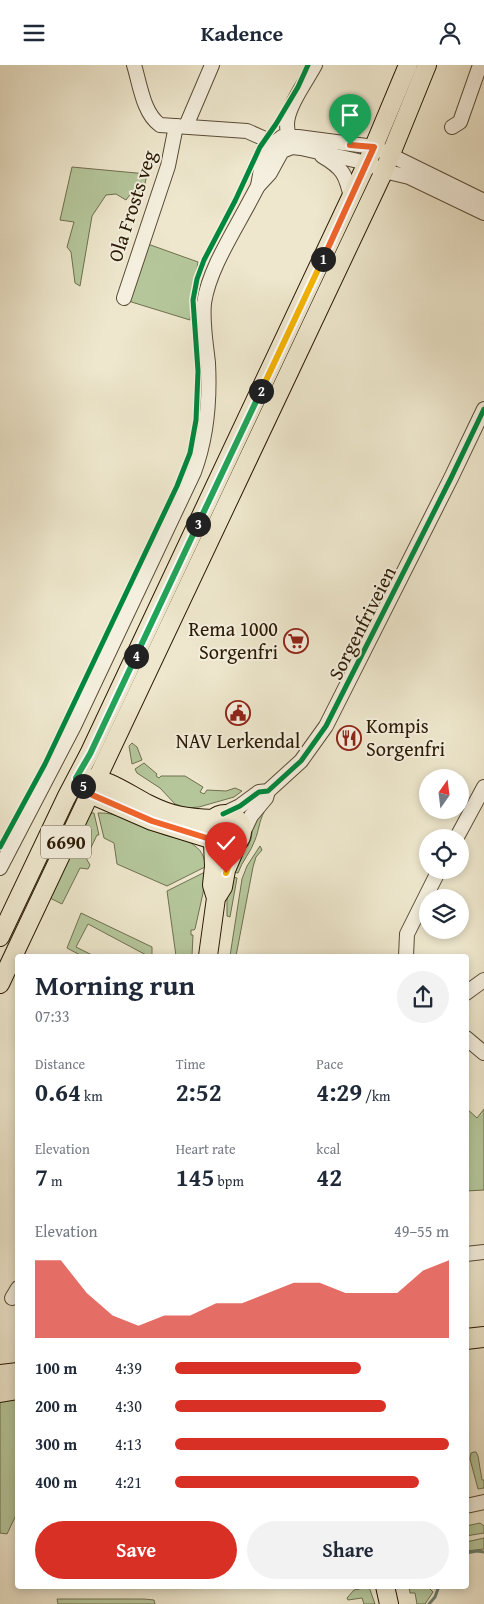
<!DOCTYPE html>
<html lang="en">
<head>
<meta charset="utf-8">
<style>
	:root { --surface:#fff; --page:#f2f2f3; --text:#1f2937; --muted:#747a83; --accent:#d93025 }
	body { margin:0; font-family:"Gentium Book Plus",serif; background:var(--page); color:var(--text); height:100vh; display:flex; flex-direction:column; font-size:19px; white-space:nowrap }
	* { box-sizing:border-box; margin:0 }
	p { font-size:16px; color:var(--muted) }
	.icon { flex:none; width:28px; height:28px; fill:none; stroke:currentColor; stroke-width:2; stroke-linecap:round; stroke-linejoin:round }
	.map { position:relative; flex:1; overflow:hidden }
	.sheet { position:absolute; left:15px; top:889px; width:454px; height:635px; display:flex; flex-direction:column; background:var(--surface); border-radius:5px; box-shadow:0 2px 8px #0003 }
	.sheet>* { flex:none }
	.needle { width:32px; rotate:14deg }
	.buttons { position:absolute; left:419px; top:704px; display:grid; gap:10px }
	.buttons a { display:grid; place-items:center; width:50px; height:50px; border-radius:50%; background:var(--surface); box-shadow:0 2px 8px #0003; font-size:25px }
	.pin { position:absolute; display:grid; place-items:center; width:42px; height:42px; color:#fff; margin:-51px -21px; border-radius:50% 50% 50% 0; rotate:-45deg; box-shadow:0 0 5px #0007 }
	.pin .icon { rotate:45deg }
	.km { position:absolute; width:25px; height:25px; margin:-12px; border-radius:50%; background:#222; color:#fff; font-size:14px; line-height:25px; text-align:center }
	.round { display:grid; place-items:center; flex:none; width:52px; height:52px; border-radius:26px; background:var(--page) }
	.overview { display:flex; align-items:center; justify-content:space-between; height:85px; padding:0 20px }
	h1 { font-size:28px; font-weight:800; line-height:38px }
	.metrics { display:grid; grid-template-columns:repeat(3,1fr); gap:8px; height:85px; padding:5px 20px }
	.metrics div { display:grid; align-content:center }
	.metrics b { font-size:25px; font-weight:800 }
	.metrics small { font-size:14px; font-weight:400 }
	.metrics p { font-size:14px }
	.chart { height:140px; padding:10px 20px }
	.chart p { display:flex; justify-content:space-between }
	.chart svg { width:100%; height:90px; margin-top:5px; fill:var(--accent); opacity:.7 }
	.primary-button { display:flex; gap:10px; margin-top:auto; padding:10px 20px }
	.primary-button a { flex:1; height:58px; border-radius:30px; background:var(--accent); color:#fff; font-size:20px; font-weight:800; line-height:58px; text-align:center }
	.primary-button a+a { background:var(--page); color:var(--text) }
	ul { padding:0 20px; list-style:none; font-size:16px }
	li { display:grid; grid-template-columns:80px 60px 1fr; align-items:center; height:38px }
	li i { height:12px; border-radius:6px; background:var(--accent) }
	header { display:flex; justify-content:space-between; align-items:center; height:65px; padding:0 20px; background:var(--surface); font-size:22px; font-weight:800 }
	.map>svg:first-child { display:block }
	.green { fill:#b5c69b; stroke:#6f704f }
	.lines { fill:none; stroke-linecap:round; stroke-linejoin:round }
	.stream { stroke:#6c7d6e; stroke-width:3 }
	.minor-casing { stroke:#5a4c36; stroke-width:16 }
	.major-casing { stroke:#291903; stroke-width:20 }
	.highway-casing { stroke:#291903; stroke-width:22 }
	.minor { stroke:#f4efde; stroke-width:14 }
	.major { stroke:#eee7cd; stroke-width:18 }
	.highway { stroke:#eee7cd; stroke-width:20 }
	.cycleway-casing { stroke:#f4efde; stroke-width:8 }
	.cycleway { stroke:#00873e; stroke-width:5 }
	.split-1-casing { stroke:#fff; stroke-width:10 }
	.split-2-casing { stroke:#fff; stroke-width:10 }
	.split-3-casing { stroke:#fff; stroke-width:10 }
	.split-4-casing { stroke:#fff; stroke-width:10 }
	.split-5-casing { stroke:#fff; stroke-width:10 }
	.split-6-casing { stroke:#fff; stroke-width:10 }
	.split-7-casing { stroke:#fff; stroke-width:10 }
	.split-1 { stroke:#f0652b; stroke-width:6 }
	.split-2 { stroke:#f5b400; stroke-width:6 }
	.split-3 { stroke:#22a559; stroke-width:6 }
	.split-4 { stroke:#22a559; stroke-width:6 }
	.split-5 { stroke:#22a559; stroke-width:6 }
	.split-6 { stroke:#f0652b; stroke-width:6 }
	.split-7 { stroke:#f5b400; stroke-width:6 }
	.labels { text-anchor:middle; stroke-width:4; stroke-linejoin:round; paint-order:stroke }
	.shield { fill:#f4efde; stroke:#665945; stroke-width:1 }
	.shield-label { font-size:19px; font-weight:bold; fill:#291903 }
	.street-label { font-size:20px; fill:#291903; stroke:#f4efde }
	.poi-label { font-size:20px; fill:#291903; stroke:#f4efde; text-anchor:end }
</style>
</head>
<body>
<header><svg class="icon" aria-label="menu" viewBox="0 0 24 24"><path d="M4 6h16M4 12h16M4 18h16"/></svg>Kadence<svg class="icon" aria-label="person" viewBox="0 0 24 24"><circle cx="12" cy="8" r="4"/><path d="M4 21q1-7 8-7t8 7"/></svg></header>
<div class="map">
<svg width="484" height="1539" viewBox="0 0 484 1539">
	<rect width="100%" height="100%" fill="#eee7cd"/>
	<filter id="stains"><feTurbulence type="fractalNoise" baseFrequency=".004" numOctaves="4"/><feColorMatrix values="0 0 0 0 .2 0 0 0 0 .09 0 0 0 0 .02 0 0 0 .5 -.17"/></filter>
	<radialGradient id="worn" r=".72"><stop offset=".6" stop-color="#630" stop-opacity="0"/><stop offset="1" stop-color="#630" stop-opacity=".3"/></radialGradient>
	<!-- green -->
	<g class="green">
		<polygon points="72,102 147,109 143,128 137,129 132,127 126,135 116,129 106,130 92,151 80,221 75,218 71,187 67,182 74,157 60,155"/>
		<polygon points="145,178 198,197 190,255 125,235"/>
		<polygon points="132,678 137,682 142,695 132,699 129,681"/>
		<polygon points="144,698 157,709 156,711 159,713 161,711 185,711 203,722 200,727 204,729 207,725 226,726 235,723 242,726 234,732 199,742 186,743 175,739 160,723 137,708 135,704"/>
		<path d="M261,745L264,747C259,757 259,765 255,775C251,787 242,796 238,808L231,807L239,789L248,781L251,774L253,761Z"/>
		<polygon points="90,748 94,748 99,770 97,770 86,793 90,800 88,804 80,803 62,839 48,832"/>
		<path d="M98,748C120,747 141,762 162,769C172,773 187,774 195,781C202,786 205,793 205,802L167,821L117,799L114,778L104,773Z"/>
		<polygon points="260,781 262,785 256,792 253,802 236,891 230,891 242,814 247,801"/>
		<polygon points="205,807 203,828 195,864 194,865 191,865 191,870 193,870 192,891 176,891 167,826"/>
		<polygon points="230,811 237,813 230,852 227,851 227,825"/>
		<polygon points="81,848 152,882 152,891 148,891 88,859 76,882 94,891 82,891 67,883"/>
		<polygon points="466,1043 477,1053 484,1044 484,1125 466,1126"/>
		<polygon points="17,1332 17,1448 7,1469 0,1468 0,1336"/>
		<polygon points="474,1387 476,1387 478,1391 482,1415 484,1415 484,1423 478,1424 470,1394 471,1388"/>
		<polygon points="480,1458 484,1461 484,1468 466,1471 466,1461"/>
		<polygon points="484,1473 484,1484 466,1486 466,1477"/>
		<polygon points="409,1521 427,1521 433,1527 425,1539 417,1539 415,1528 410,1528"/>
		<polygon points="369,1522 375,1539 364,1539 362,1533 348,1535 347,1533 354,1525"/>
		<polygon points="57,1534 144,1534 154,1535 155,1539 58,1539"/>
	</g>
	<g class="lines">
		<!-- stream -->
		<g class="stream">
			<polyline points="466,1488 477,1486 484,1487"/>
			<polyline points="429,1539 435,1532 439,1521"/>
		</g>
		<defs>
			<g id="minor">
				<path d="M134,0C140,19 143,48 160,60L247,66L265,74L280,84"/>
				<polyline points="186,61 212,0"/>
				<polyline points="452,62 460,57 480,0"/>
				<path d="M291,79C289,73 287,65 287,59C287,42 307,15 315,0"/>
				<path d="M322,91C343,103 346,110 351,132"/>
				<polyline points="258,121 261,104 273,79 282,72 298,72 374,82 484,136"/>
				<polyline points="124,233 168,101 176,61"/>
				<polyline points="223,749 240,741 259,727 268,726 301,696 326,661 451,413 484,344"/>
				<polyline points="242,770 251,751 266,733 268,726"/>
				<polyline points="457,772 484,722"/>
				<path d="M0,803L74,661L194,407C207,372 210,336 208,298C206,279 202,257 204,238C209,204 235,165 251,134L258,121L270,108L282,86L292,82L301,83L367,98L384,106L409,112L484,148"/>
				<polyline points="406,891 407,869 439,805"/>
				<polyline points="466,928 484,915"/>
				<polyline points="466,973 484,988"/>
				<polyline points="466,1189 484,1187"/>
				<polyline points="12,1233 18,1223"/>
				<polyline points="466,1441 484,1437"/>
			</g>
			<g id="major">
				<path d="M86,713C108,713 128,729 148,739C172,751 186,753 213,754"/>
				<polyline points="83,721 90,729 152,756 210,774"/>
				<circle cx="225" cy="766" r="17"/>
				<polyline points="218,830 223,822 226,805 237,779"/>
				<polyline points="0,872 66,733 89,689 367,98 408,0"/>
				<polyline points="208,891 216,833 212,820 214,801 213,778"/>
				<polyline points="0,919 384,106 427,0"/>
				<polyline points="385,1521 389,1539"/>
			</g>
			<g id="highway">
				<polyline points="466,1274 484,1272"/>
				<polyline points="0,1310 18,1308"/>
				<polyline points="0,1327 18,1324"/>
			</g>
		</defs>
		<!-- minor casing -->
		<use href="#minor" class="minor-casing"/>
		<!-- major casing -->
		<use href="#major" class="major-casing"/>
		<!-- highway casing -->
		<use href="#highway" class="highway-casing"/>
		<!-- minor -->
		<use href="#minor" class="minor"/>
		<!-- major -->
		<use href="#major" class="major"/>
		<!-- highway -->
		<use href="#highway" class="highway"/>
		<defs>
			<g id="cycleway">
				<polyline points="223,749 240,741 259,727 268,726 301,696 326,661 451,413 484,344"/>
				<polyline points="0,782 45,699 177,421 190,388 196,355 198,306 193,235 197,214 204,195 235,136 260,82 276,59 298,22 308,0"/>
			</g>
		</defs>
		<!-- cycleway casing -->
		<use href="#cycleway" class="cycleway-casing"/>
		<!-- cycleway -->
		<use href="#cycleway" class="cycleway"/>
	</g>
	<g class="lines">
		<defs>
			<polyline id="split-1" points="323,194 374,82 350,80"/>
			<polyline id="split-2" points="261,326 323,194"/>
			<polyline id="split-3" points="198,459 261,326"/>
			<polyline id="split-4" points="136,591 198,459"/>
			<polyline id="split-5" points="83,721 76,713 90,689 136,591"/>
			<polyline id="split-6" points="83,721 90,729 152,756 210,774 215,780"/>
			<path id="split-7" d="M215,780C223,784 229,783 237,779L226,808"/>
		</defs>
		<!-- split-1 casing -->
		<use href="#split-1" class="split-1-casing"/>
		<!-- split-2 casing -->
		<use href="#split-2" class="split-2-casing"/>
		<!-- split-3 casing -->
		<use href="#split-3" class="split-3-casing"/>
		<!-- split-4 casing -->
		<use href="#split-4" class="split-4-casing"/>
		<!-- split-5 casing -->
		<use href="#split-5" class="split-5-casing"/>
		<!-- split-6 casing -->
		<use href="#split-6" class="split-6-casing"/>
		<!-- split-7 casing -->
		<use href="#split-7" class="split-7-casing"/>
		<!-- split-1 -->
		<use href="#split-1" class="split-1"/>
		<!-- split-2 -->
		<use href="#split-2" class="split-2"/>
		<!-- split-3 -->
		<use href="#split-3" class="split-3"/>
		<!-- split-4 -->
		<use href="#split-4" class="split-4"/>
		<!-- split-5 -->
		<use href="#split-5" class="split-5"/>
		<!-- split-6 -->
		<use href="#split-6" class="split-6"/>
		<!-- split-7 -->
		<use href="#split-7" class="split-7"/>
	</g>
	<!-- icons -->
	<defs>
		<symbol id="supermarket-ring" viewBox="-11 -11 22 22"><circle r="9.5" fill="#f4efde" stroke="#8f2418" stroke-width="1.5"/><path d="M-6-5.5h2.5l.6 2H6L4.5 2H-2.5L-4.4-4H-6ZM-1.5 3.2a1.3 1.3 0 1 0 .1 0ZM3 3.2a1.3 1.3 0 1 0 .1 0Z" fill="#8f2418"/></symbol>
		<symbol id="civic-ring" viewBox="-11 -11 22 22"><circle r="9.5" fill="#f4efde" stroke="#8f2418" stroke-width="1.5"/><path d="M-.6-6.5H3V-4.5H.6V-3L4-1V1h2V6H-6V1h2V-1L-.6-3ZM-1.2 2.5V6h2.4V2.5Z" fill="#8f2418"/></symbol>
		<symbol id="restaurant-ring" viewBox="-11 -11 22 22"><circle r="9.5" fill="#f4efde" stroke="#8f2418" stroke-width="1.5"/><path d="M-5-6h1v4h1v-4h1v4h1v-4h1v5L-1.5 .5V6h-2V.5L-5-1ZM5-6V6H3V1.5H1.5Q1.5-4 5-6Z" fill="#8f2418"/></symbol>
	</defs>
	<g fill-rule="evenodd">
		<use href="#supermarket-ring" x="282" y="562" width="28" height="28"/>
		<use href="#civic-ring" x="224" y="634" width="28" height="28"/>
		<use href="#restaurant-ring" x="335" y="659" width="28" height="28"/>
	</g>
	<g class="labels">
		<!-- shield labels -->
		<rect class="shield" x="41" y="760.5" width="50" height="33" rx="4"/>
		<g class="shield-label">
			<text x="66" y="784">6690</text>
		</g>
		<!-- street labels -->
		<g class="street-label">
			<text transform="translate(132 141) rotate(-72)" y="7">Ola Frosts veg</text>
			<text transform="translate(362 558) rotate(-63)" y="7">Sorgenfriveien</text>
		</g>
		<!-- poi labels -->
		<g class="poi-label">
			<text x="278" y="571">Rema 1000<tspan x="278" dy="23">Sorgenfri</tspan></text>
			<text x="366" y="668" text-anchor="start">Kompis<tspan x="366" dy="23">Sorgenfri</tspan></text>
			<text x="238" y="683" text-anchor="middle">NAV Lerkendal</text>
		</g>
	</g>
	<rect width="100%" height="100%" filter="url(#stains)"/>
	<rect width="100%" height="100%" fill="url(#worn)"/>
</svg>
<div class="buttons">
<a><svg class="needle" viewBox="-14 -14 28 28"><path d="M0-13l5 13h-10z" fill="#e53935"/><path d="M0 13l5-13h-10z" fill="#747a83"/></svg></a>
<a><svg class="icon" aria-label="locate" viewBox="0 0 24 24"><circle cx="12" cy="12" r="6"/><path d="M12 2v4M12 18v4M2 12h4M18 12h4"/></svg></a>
<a><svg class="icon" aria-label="layers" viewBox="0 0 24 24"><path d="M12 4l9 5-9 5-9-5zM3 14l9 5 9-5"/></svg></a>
</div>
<div class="pin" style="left:350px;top:80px;background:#1e9e55"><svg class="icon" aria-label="arrive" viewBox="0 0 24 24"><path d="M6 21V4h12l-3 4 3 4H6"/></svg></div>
<div class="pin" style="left:226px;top:808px;background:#d93025"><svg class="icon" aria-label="check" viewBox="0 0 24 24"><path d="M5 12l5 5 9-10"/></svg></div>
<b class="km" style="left:323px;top:194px">1</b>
<b class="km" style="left:261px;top:326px">2</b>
<b class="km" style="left:198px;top:459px">3</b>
<b class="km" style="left:136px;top:591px">4</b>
<b class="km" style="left:83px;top:721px">5</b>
<section class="sheet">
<div class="overview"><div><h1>Morning run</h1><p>07:33</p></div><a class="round"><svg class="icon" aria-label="share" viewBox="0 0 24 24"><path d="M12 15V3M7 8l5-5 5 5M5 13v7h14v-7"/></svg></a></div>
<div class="metrics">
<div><p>Distance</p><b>0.64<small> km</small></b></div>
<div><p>Time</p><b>2:52</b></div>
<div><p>Pace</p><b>4:29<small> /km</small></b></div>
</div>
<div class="metrics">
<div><p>Elevation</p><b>7<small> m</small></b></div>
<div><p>Heart rate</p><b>145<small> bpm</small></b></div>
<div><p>kcal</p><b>42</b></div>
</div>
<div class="chart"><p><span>Elevation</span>49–55 m</p>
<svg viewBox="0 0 160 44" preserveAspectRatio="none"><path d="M0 44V6L10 6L20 22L30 33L40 38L50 33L60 33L70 27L80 27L90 22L100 17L110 17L120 22L130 22L140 22L150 11L160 6V44z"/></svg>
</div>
<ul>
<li><b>100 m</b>4:39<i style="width:68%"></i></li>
<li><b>200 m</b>4:30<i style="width:77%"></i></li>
<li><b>300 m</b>4:13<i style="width:100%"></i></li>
<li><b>400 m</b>4:21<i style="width:89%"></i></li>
</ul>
<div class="primary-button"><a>Save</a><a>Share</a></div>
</section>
</div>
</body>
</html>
